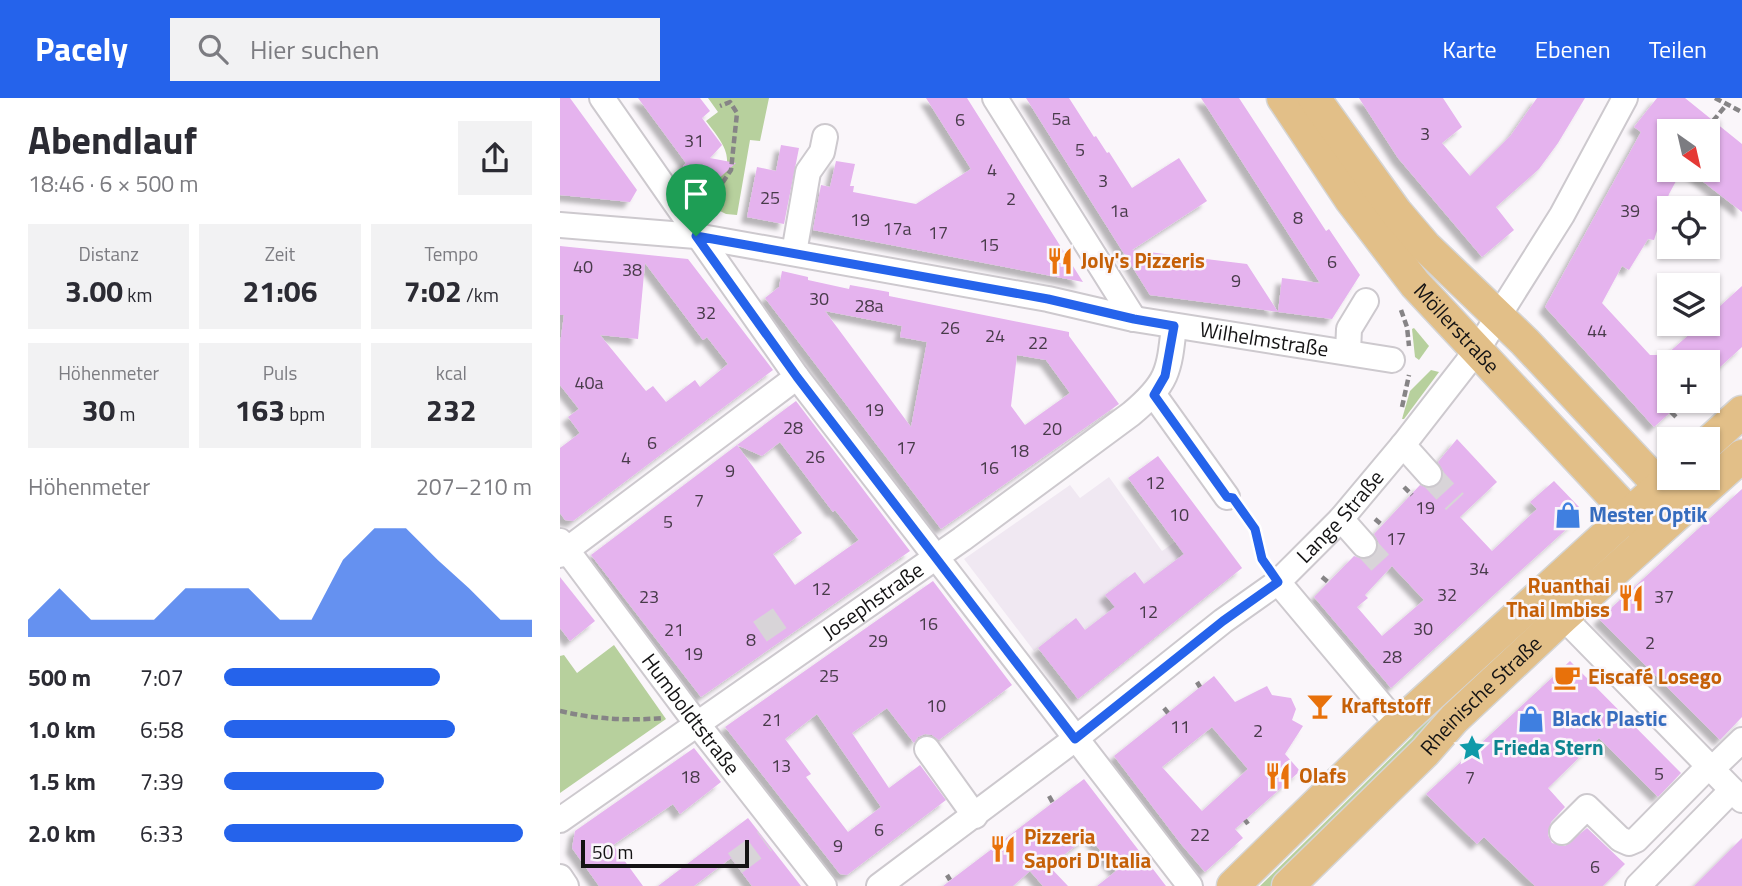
<!DOCTYPE html>
<html lang="de">
<head>
<meta charset="utf-8">
<style>
	:root { --surface:#fff; --page:#f2f2f3; --text:#2b2b33; --muted:#7c7c81; --accent:#2563eb }
	body { margin:0; font-family:"Titillium Web",sans-serif; background:var(--page); color:var(--text); height:100vh; display:flex; flex-direction:column; font-size:26px; white-space:nowrap }
	* { box-sizing:border-box; margin:0 }
	p { font-size:23px; color:var(--muted) }
	.icon { flex:none; width:38px; height:38px; fill:none; stroke:currentColor; stroke-width:2; stroke-linecap:round; stroke-linejoin:round }
	.map { position:relative; flex:1; overflow:hidden }
	.side { display:flex; flex-direction:column; background:var(--surface); width:560px }
	.side>* { flex:none }
	.needle { width:46px; rotate:146deg }
	.tools { position:absolute; left:1097px; top:21px; display:grid; gap:14px }
	.tools a { display:grid; place-items:center; width:63px; height:63px; border-radius:0px; background:var(--surface); box-shadow:0 2px 5px #0004; font-size:35px }
	.scale { position:absolute; left:21px; bottom:18px; width:168px; box-sizing:border-box; padding-left:7px; border:4px solid #141314; border-top:0; font-size:19px; line-height:24px; white-space:nowrap; color:#141314; -webkit-text-stroke:5px #faf6fa; paint-order:stroke }
	.pin { position:absolute; display:grid; place-items:center; width:60px; height:60px; color:#fff; margin:-72px -30px; border-radius:50% 50% 50% 0; rotate:-45deg; box-shadow:0 0 7px #0007 }
	.pin .icon { rotate:45deg }
	.round { display:grid; place-items:center; flex:none; width:74px; height:74px; border-radius:0px; background:var(--page) }
	.headline { display:flex; align-items:center; justify-content:space-between; height:119px; padding:0 28px }
	h1 { font-size:38px; font-weight:700; line-height:52px }
	.stats { display:grid; grid-template-columns:repeat(3,1fr); gap:10px; height:119px; padding:7px 28px }
	.stats div { display:grid; align-content:center; border-radius:0px; background:var(--page); text-align:center }
	.stats b { font-size:30px; font-weight:700 }
	.stats small { font-size:19px; font-weight:400 }
	.stats p { font-size:19px }
	.chart { height:196px; padding:14px 28px }
	.chart p { display:flex; justify-content:space-between }
	.chart svg { width:100%; height:126px; margin-top:7px; fill:var(--accent); opacity:.7 }
	ul { padding:0 28px; list-style:none; font-size:23px }
	li { display:grid; grid-template-columns:112px 84px 1fr; align-items:center; height:52px }
	li i { height:18px; border-radius:9px; background:var(--accent) }
	header { display:flex; align-items:center; gap:42px; box-sizing:border-box; height:98px; padding:0 35px; background:var(--accent); color:#fff }
	header strong { font-size:33px }
	nav { display:flex; gap:38px; margin-inline-start:auto; font-size:24px }
	.search { width:490px; height:63px; background:var(--page); display:flex; align-items:center; gap:18px; box-sizing:border-box; padding:0 24px; border-radius:0px; color:var(--muted); font-size:26px }
	main { display:flex; flex:1; min-height:0 }
	.map>svg:first-child { display:block }
	.built { fill:#f0e8f2 }
	.green { fill:#b7d09d }
	.building { fill:#e5b3ee; fill-rule:evenodd; filter:url(#shadow) }
	.lines { fill:none; stroke-linecap:round; stroke-linejoin:round }
	.minor-tunnel { stroke:#d8d4d8; stroke-width:24; stroke-dasharray:24 12; stroke-linecap:butt }
	.minor-casing { stroke:#cdc9ce; stroke-width:28 }
	.major-casing { stroke:#d5d5d5; stroke-width:35 }
	.path { stroke:#868486; stroke-width:4.5; stroke-dasharray:7 3.5; stroke-linecap:butt }
	.minor { stroke:#fff; stroke-width:24 }
	.major { stroke:#e2bf88; stroke-width:32 }
	.route-casing { stroke:#fff; stroke-width:14 }
	.route { stroke:#2563eb; stroke-width:9 }
	.labels { text-anchor:middle; stroke-width:5; stroke-linejoin:round; paint-order:stroke }
	.number-label { font-size:18px; fill:#483b4a }
	.food-label { font-size:21px; font-weight:bold; fill:#c56008; stroke:#faf6fa; text-anchor:start }
	.street-label { font-size:21px; fill:#141314; stroke:#faf6fa }
	.shop-label { font-size:21px; font-weight:bold; fill:#366cbe; stroke:#faf6fa; text-anchor:start }
	.culture-label { font-size:21px; font-weight:bold; fill:#0d838f; stroke:#faf6fa; text-anchor:start }
</style>
</head>
<body>
<header>
<strong>Pacely</strong>
<div class="search"><svg class="icon" aria-label="search" viewBox="0 0 24 24"><circle cx="10" cy="10" r="6"/><path d="M15 15l6 6"/></svg>Hier suchen</div>
<nav><a>Karte</a><a>Ebenen</a><a>Teilen</a></nav>
</header>
<main>
<section class="side">
<div class="headline"><div><h1>Abendlauf</h1><p>18:46 · 6 × 500 m</p></div><a class="round"><svg class="icon" aria-label="share" viewBox="0 0 24 24"><path d="M12 15V3M7 8l5-5 5 5M5 13v7h14v-7"/></svg></a></div>
<div class="stats">
<div><p>Distanz</p><b>3.00<small> km</small></b></div>
<div><p>Zeit</p><b>21:06</b></div>
<div><p>Tempo</p><b>7:02<small> /km</small></b></div>
</div>
<div class="stats">
<div><p>Höhenmeter</p><b>30<small> m</small></b></div>
<div><p>Puls</p><b>163<small> bpm</small></b></div>
<div><p>kcal</p><b>232</b></div>
</div>
<div class="chart"><p><span>Höhenmeter</span>207–210 m</p>
<svg viewBox="0 0 160 44" preserveAspectRatio="none"><path d="M0 44V38L10 27L20 38L30 38L40 38L50 27L60 27L70 27L80 38L90 38L100 17L110 6L120 6L130 17L140 27L150 38L160 38V44z"/></svg>
</div>
<ul>
<li><b>500 m</b>7:07<i style="width:70%"></i></li>
<li><b>1.0 km</b>6:58<i style="width:75%"></i></li>
<li><b>1.5 km</b>7:39<i style="width:52%"></i></li>
<li><b>2.0 km</b>6:33<i style="width:97%"></i></li>
</ul>
</section>
<div class="map">
<svg width="1182" height="788" viewBox="0 0 1182 788">
	<defs>
		<filter id="shadow"><feDropShadow dx="-6" dy="6" stdDeviation="2" flood-color="#0004"/></filter>
	</defs>
	<rect width="100%" height="100%" fill="#faf6fa"/>
	<!-- built -->
	<polygon class="built" points="549,379 602,453 615,444 646,437 654,432 682,470 613,525 608,519 601,524 606,531 518,601 478,550 474,553 404,461 510,387 520,400"/>
	<!-- green -->
	<g class="green">
		<path d="M148,0H209L200,43L190,42L177,117L166,116L152,109L155,106L142,87C146,85 153,84 157,81C180,62 158,39 146,23L158,14Z"/>
		<polygon points="854,230 869,248 859,262 855,259 852,231"/>
		<polygon points="871,272 879,274 844,321 842,321 850,293"/>
		<polygon points="1029,465 1034,471 890,603 853,651 711,788 700,788 852,639 880,603"/>
		<polygon points="54,547 106,621 0,695 0,558 4,557 17,575"/>
	</g>
	<!-- building -->
	<g class="building">
		<polygon points="0,0 10,0 77,92 70,104 0,97"/>
		<polygon points="78,0 140,0 150,13 142,20 162,47 150,60 176,65 158,81 149,84 145,85 132,79 123,68 126,65"/>
		<polygon points="366,0 407,0 523,184 253,132 261,87 270,89 276,63 295,66 290,88 294,88 293,94 356,106 411,71"/>
		<polygon points="466,0 509,0 534,39 536,38 547,55 549,54 572,90 619,60 647,103 572,152 687,166 718,214 722,180 760,185 641,0 679,0 766,133 769,131 800,177 772,221 590,197"/>
		<polygon points="799,0 883,0 902,29 882,45 910,78 951,37 977,0 1025,0 998,45 979,71 936,109 954,132 922,159 838,60"/>
		<polygon points="1097,0 1125,0 1182,46 1182,114 1128,72 1148,72 1148,33 1110,33 1110,72 1122,72 1109,96 1094,142 1088,141 1069,172 1062,168 1042,205 1090,257 1106,257 1141,226 1148,226 1148,219 1182,188 1182,249 1148,280 1148,264 1110,264 1110,303 1123,303 1094,329 985,209 1081,34 1074,29"/>
		<polygon points="221,47 239,50 224,126 187,119 197,69 216,73"/>
		<path d="M0,148L128,161L213,272L13,423L5,422L0,415V350L20,335L8,319L19,311L0,287V246L4,217H0ZM85,165L143,242L147,239L168,266L140,289L135,282L106,304L93,288L86,293L40,237L78,241Z"/>
		<path d="M222,173L248,179V182L289,191L290,187L329,194V198L509,234V238L559,306L381,431L205,200L219,189ZM265,213L342,228L340,239L367,244L351,329ZM457,257L486,262L510,295L465,327L451,308Z"/>
		<polygon points="236,303 350,453 141,599 31,457 177,347 242,435 213,456 235,487 299,442 275,412 273,414 220,344 202,358 177,347"/>
		<path d="M897,341L937,384L900,419L932,453L977,411L970,404L994,383L1021,411L1020,419L831,590L754,499L794,458L806,462L814,458L819,445L814,436L860,387L871,391L879,387L884,374L878,364ZM832,468L864,502L822,538L797,509L808,500L805,497Z"/>
		<polygon points="598,358 682,470 518,601 478,550 516,520 525,532 555,509 545,497 575,474 584,486 624,456 568,380"/>
		<polygon points="1182,391 1182,619 1160,642 1039,521"/>
		<polygon points="0,479 35,523 10,543 0,530"/>
		<path d="M373,483L452,587L379,642L372,637L365,636L358,639L354,645L327,610L292,635L329,690L360,667L386,702L287,777L280,776L165,629ZM257,616L321,709L288,734L246,679L251,676L225,641Z"/>
		<polygon points="1010,563 1121,675 1098,699 1039,640 988,690 1005,709 991,724 988,737 992,745 1005,748 1027,730 1065,766 1043,788 975,788 924,739 917,746 866,696"/>
		<path d="M654,578L675,604L707,588L712,597L731,600L736,611L732,622L743,628L725,656L740,673L675,731L683,740L645,774L621,746L554,658ZM652,629L688,671L642,713L602,669Z"/>
		<polygon points="134,650 161,684 120,716 113,706 53,747 83,788 39,788 12,750 15,733"/>
		<polygon points="524,681 606,788 537,788 556,773 529,738 489,768 508,788 483,788 470,773 453,788 383,788"/>
		<polygon points="188,720 241,788 192,788 171,760 134,788 98,788"/>
		<polygon points="1182,740 1182,788 1134,788"/>
	</g>
	<g class="lines">
		<!-- minor-tunnel -->
		<g class="minor-tunnel">
			<polyline points="869,376 895,404"/>
			<polyline points="804,447 828,473"/>
			<polyline points="203,517 221,543"/>
			<polyline points="175,765 205,743"/>
		</g>
		<defs>
			<g id="minor">
				<polyline points="42,0 237,279 630,788"/>
				<polyline points="435,0 574,221"/>
				<path id="s1" d="M0,127L136,138L488,201L574,221L832,262"/>
				<polyline points="234,155 248,74 262,54 265,39"/>
				<polyline points="788,254 789,231 806,203"/>
				<polyline points="594,297 667,399"/>
				<polyline points="843,347 869,376"/>
				<polyline points="781,421 804,447"/>
				<path id="s2" d="M0,443L128,614L264,788"/>
				<polyline points="0,457 237,279"/>
				<polyline points="718,484 838,627"/>
				<polyline points="1003,519 1182,702"/>
				<polyline points="367,651 415,718"/>
				<polyline points="1151,672 1182,642"/>
				<path id="s3" d="M0,722L402,441L571,316C608,285 609,274 614,228"/>
				<polyline points="1002,734 1027,709 1060,741 1069,745 1076,742 1148,669"/>
				<polyline points="0,779 6,788"/>
				<path id="s4" d="M319,788L515,641L663,523L718,484L781,421L843,347L917,252L1002,117L1065,0"/>
				<polyline points="1078,788 1172,692"/>
			</g>
			<g id="major">
				<path id="s5" d="M723,0L791,102L855,186L1083,430"/>
				<polyline points="754,0 836,114 865,148 965,244 1114,403"/>
				<polyline points="1148,345 1182,314"/>
				<polyline points="673,788 838,627 1110,379"/>
				<path id="s6" d="M728,788L865,654L894,621L1003,519L1182,358"/>
			</g>
		</defs>
		<!-- minor casing -->
		<use href="#minor" class="minor-casing"/>
		<!-- major casing -->
		<use href="#major" class="major-casing"/>
		<!-- path -->
		<g class="path">
			<polyline points="1155,0 1182,14"/>
			<polyline points="1153,23 1167,6"/>
			<polyline points="139,105 159,90 171,72 177,15 170,4 160,8"/>
			<polyline points="841,212 847,229 849,248"/>
			<polyline points="842,309 849,277"/>
			<polyline points="1111,314 1117,320"/>
			<polyline points="844,389 852,397"/>
			<polyline points="683,414 695,431 702,461 705,466"/>
			<polyline points="815,421 822,427"/>
			<polyline points="762,479 768,484"/>
			<polyline points="637,584 640,589"/>
			<polyline points="604,610 608,615"/>
			<path d="M0,613C34,621 68,623 103,620"/>
			<polyline points="724,688 727,691"/>
			<polyline points="489,698 493,705"/>
			<polyline points="685,722 688,726"/>
			<polyline points="434,741 438,746"/>
			<polyline points="387,777 390,782"/>
		</g>
		<!-- minor -->
		<use href="#minor" class="minor"/>
		<!-- major -->
		<use href="#major" class="major"/>
	</g>
	<g class="lines">
		<defs>
			<polygon id="route" points="136,138 488,201 574,221 614,228 605,278 594,297 667,399 673,400 695,431 702,461 718,484 663,523 515,641 237,279"/>
		</defs>
		<!-- route casing -->
		<use href="#route" class="route-casing"/>
		<!-- route -->
		<use href="#route" class="route"/>
	</g>
	<!-- icons -->
	<defs>
		<symbol id="restaurant-bare" viewBox="-9 -9 18 18"><path d="M-5-6h1v4h1v-4h1v4h1v-4h1v5L-1.5 .5V6h-2V.5L-5-1ZM5-6V6H3V1.5H1.5Q1.5-4 5-6Z" fill="#e8710a" stroke="#faf6fa" stroke-width="2.5" paint-order="stroke"/></symbol>
		<symbol id="shop-bare" viewBox="-9 -9 18 18"><path d="M-5-2.5h2.3a2.7 3.5 0 0 1 5.4 0H5L5.5 6h-11ZM-1.5-2.5h3a1.5 2.3 0 0 0-3 0Z" fill="#3f7fe0" stroke="#faf6fa" stroke-width="2.5" paint-order="stroke"/></symbol>
		<symbol id="cafe-bare" viewBox="-9 -9 18 18"><path d="M-5.5-4.5H6V0H3Q3 3.5 0 3.5H-2.5Q-5.5 3.5-5.5 0ZM3-3.2v2h1.7v-2ZM-6 4.5H4V6H-6Z" fill="#e8710a" stroke="#faf6fa" stroke-width="2.5" paint-order="stroke"/></symbol>
		<symbol id="bar-bare" viewBox="-9 -9 18 18"><path d="M-6-5H6L.8 .8V4.5H3.5V6h-7V4.5H-.8V.8Z" fill="#e8710a" stroke="#faf6fa" stroke-width="2.5" paint-order="stroke"/></symbol>
		<symbol id="sight-bare" viewBox="-9 -9 18 18"><path d="M0-6L1.8-2.2L6-1.7L2.9 1.2L3.7 5.4L0 3.3L-3.7 5.4L-2.9 1.2L-6-1.7L-1.8-2.2Z" fill="#0f9aa8" stroke="#faf6fa" stroke-width="2.5" paint-order="stroke"/></symbol>
	</defs>
	<g fill-rule="evenodd">
		<use href="#restaurant-bare" x="481" y="144" width="38" height="38"/>
		<use href="#shop-bare" x="989" y="398" width="38" height="38"/>
		<use href="#restaurant-bare" x="1052" y="481" width="38" height="38"/>
		<use href="#cafe-bare" x="988" y="560" width="38" height="38"/>
		<use href="#bar-bare" x="741" y="589" width="38" height="38"/>
		<use href="#shop-bare" x="952" y="602" width="38" height="38"/>
		<use href="#sight-bare" x="893" y="631" width="38" height="38"/>
		<use href="#restaurant-bare" x="699" y="659" width="38" height="38"/>
		<use href="#restaurant-bare" x="424" y="732" width="38" height="38"/>
	</g>
	<g class="labels">
		<!-- number labels -->
		<g class="number-label">
			<text x="501" y="27">5a</text>
			<text x="400" y="28">6</text>
			<text x="865" y="42">3</text>
			<text x="134" y="49">31</text>
			<text x="520" y="58">5</text>
			<text x="432" y="78">4</text>
			<text x="543" y="89">3</text>
			<text x="210" y="106">25</text>
			<text x="451" y="107">2</text>
			<text x="559" y="119">1a</text>
			<text x="1070" y="119">39</text>
			<text x="738" y="126">8</text>
			<text x="300" y="128">19</text>
			<text x="337" y="137">17a</text>
			<text x="378" y="141">17</text>
			<text x="429" y="153">15</text>
			<text x="772" y="170">6</text>
			<text x="23" y="175">40</text>
			<text x="72" y="178">38</text>
			<text x="676" y="189">9</text>
			<text x="259" y="207">30</text>
			<text x="309" y="214">28a</text>
			<text x="146" y="221">32</text>
			<text x="390" y="236">26</text>
			<text x="1037" y="239">44</text>
			<text x="435" y="244">24</text>
			<text x="478" y="251">22</text>
			<text x="29" y="291">40a</text>
			<text x="314" y="318">19</text>
			<text x="233" y="336">28</text>
			<text x="492" y="337">20</text>
			<text x="92" y="351">6</text>
			<text x="346" y="356">17</text>
			<text x="459" y="359">18</text>
			<text x="255" y="365">26</text>
			<text x="66" y="366">4</text>
			<text x="429" y="376">16</text>
			<text x="170" y="379">9</text>
			<text x="595" y="391">12</text>
			<text x="139" y="409">7</text>
			<text x="865" y="416">19</text>
			<text x="619" y="423">10</text>
			<text x="108" y="430">5</text>
			<text x="836" y="447">17</text>
			<text x="919" y="477">34</text>
			<text x="261" y="497">12</text>
			<text x="887" y="503">32</text>
			<text x="89" y="505">23</text>
			<text x="1104" y="505">37</text>
			<text x="588" y="520">12</text>
			<text x="368" y="532">16</text>
			<text x="863" y="537">30</text>
			<text x="114" y="538">21</text>
			<text x="191" y="548">8</text>
			<text x="318" y="549">29</text>
			<text x="1090" y="551">2</text>
			<text x="133" y="562">19</text>
			<text x="832" y="565">28</text>
			<text x="269" y="584">25</text>
			<text x="376" y="614">10</text>
			<text x="212" y="628">21</text>
			<text x="620" y="635">11</text>
			<text x="698" y="639">2</text>
			<text x="221" y="674">13</text>
			<text x="1099" y="682">5</text>
			<text x="130" y="685">18</text>
			<text x="910" y="686">7</text>
			<text x="319" y="738">6</text>
			<text x="640" y="743">22</text>
			<text x="278" y="754">9</text>
			<text x="1035" y="775">6</text>
		</g>
		<!-- food labels -->
		<g class="food-label">
			<text x="521" y="170">Joly's Pizzeris</text>
			<text x="1050" y="495" text-anchor="end">Ruanthai<tspan x="1050" dy="24">Thai Imbiss</tspan></text>
			<text x="1028" y="586">Eiscafé Losego</text>
			<text x="781" y="615">Kraftstoff</text>
			<text x="739" y="685">Olafs</text>
			<text x="464" y="746">Pizzeria<tspan x="464" dy="24">Sapori D'Italia</tspan></text>
		</g>
		<!-- street labels -->
		<g class="street-label">
			<text dy="7" stroke="none"><textPath href="#s5" startOffset="289">Möllerstraße</textPath></text>
			<text dy="7" stroke="none"><textPath href="#s1" startOffset="714">Wilhelmstraße</textPath></text>
			<text dy="7" stroke="none"><textPath href="#s4" startOffset="592">Lange Straße</textPath></text>
			<text dy="7" stroke="none"><textPath href="#s3" startOffset="382">Josephstraße</textPath></text>
			<text dy="7" stroke="none"><textPath href="#s6" startOffset="271">Rheinische Straße</textPath></text>
			<text dy="7" stroke="none"><textPath href="#s2" startOffset="217">Humboldtstraße</textPath></text>
		</g>
		<!-- shop labels -->
		<g class="shop-label">
			<text x="1029" y="424">Mester Optik</text>
			<text x="992" y="628">Black Plastic</text>
		</g>
		<!-- culture labels -->
		<g class="culture-label">
			<text x="933" y="657">Frieda Stern</text>
		</g>
	</g>
</svg>
<div class="tools">
<a><svg class="needle" viewBox="-14 -14 28 28"><path d="M0-13l5 13h-10z" fill="#e53935"/><path d="M0 13l5-13h-10z" fill="#7c7c81"/></svg></a>
<a><svg class="icon" aria-label="locate" viewBox="0 0 24 24"><circle cx="12" cy="12" r="6"/><path d="M12 2v4M12 18v4M2 12h4M18 12h4"/></svg></a>
<a><svg class="icon" aria-label="layers" viewBox="0 0 24 24"><path d="M12 4l9 5-9 5-9-5zM3 14l9 5 9-5"/></svg></a>
<a>+</a>
<a>−</a>
</div>
<div class="scale">50 m</div>
<div class="pin" style="left:136px;top:138px;background:#1e9e55"><svg class="icon" aria-label="arrive" viewBox="0 0 24 24"><path d="M6 21V4h12l-3 4 3 4H6"/></svg></div>
</div>
</main>
</body>
</html>
